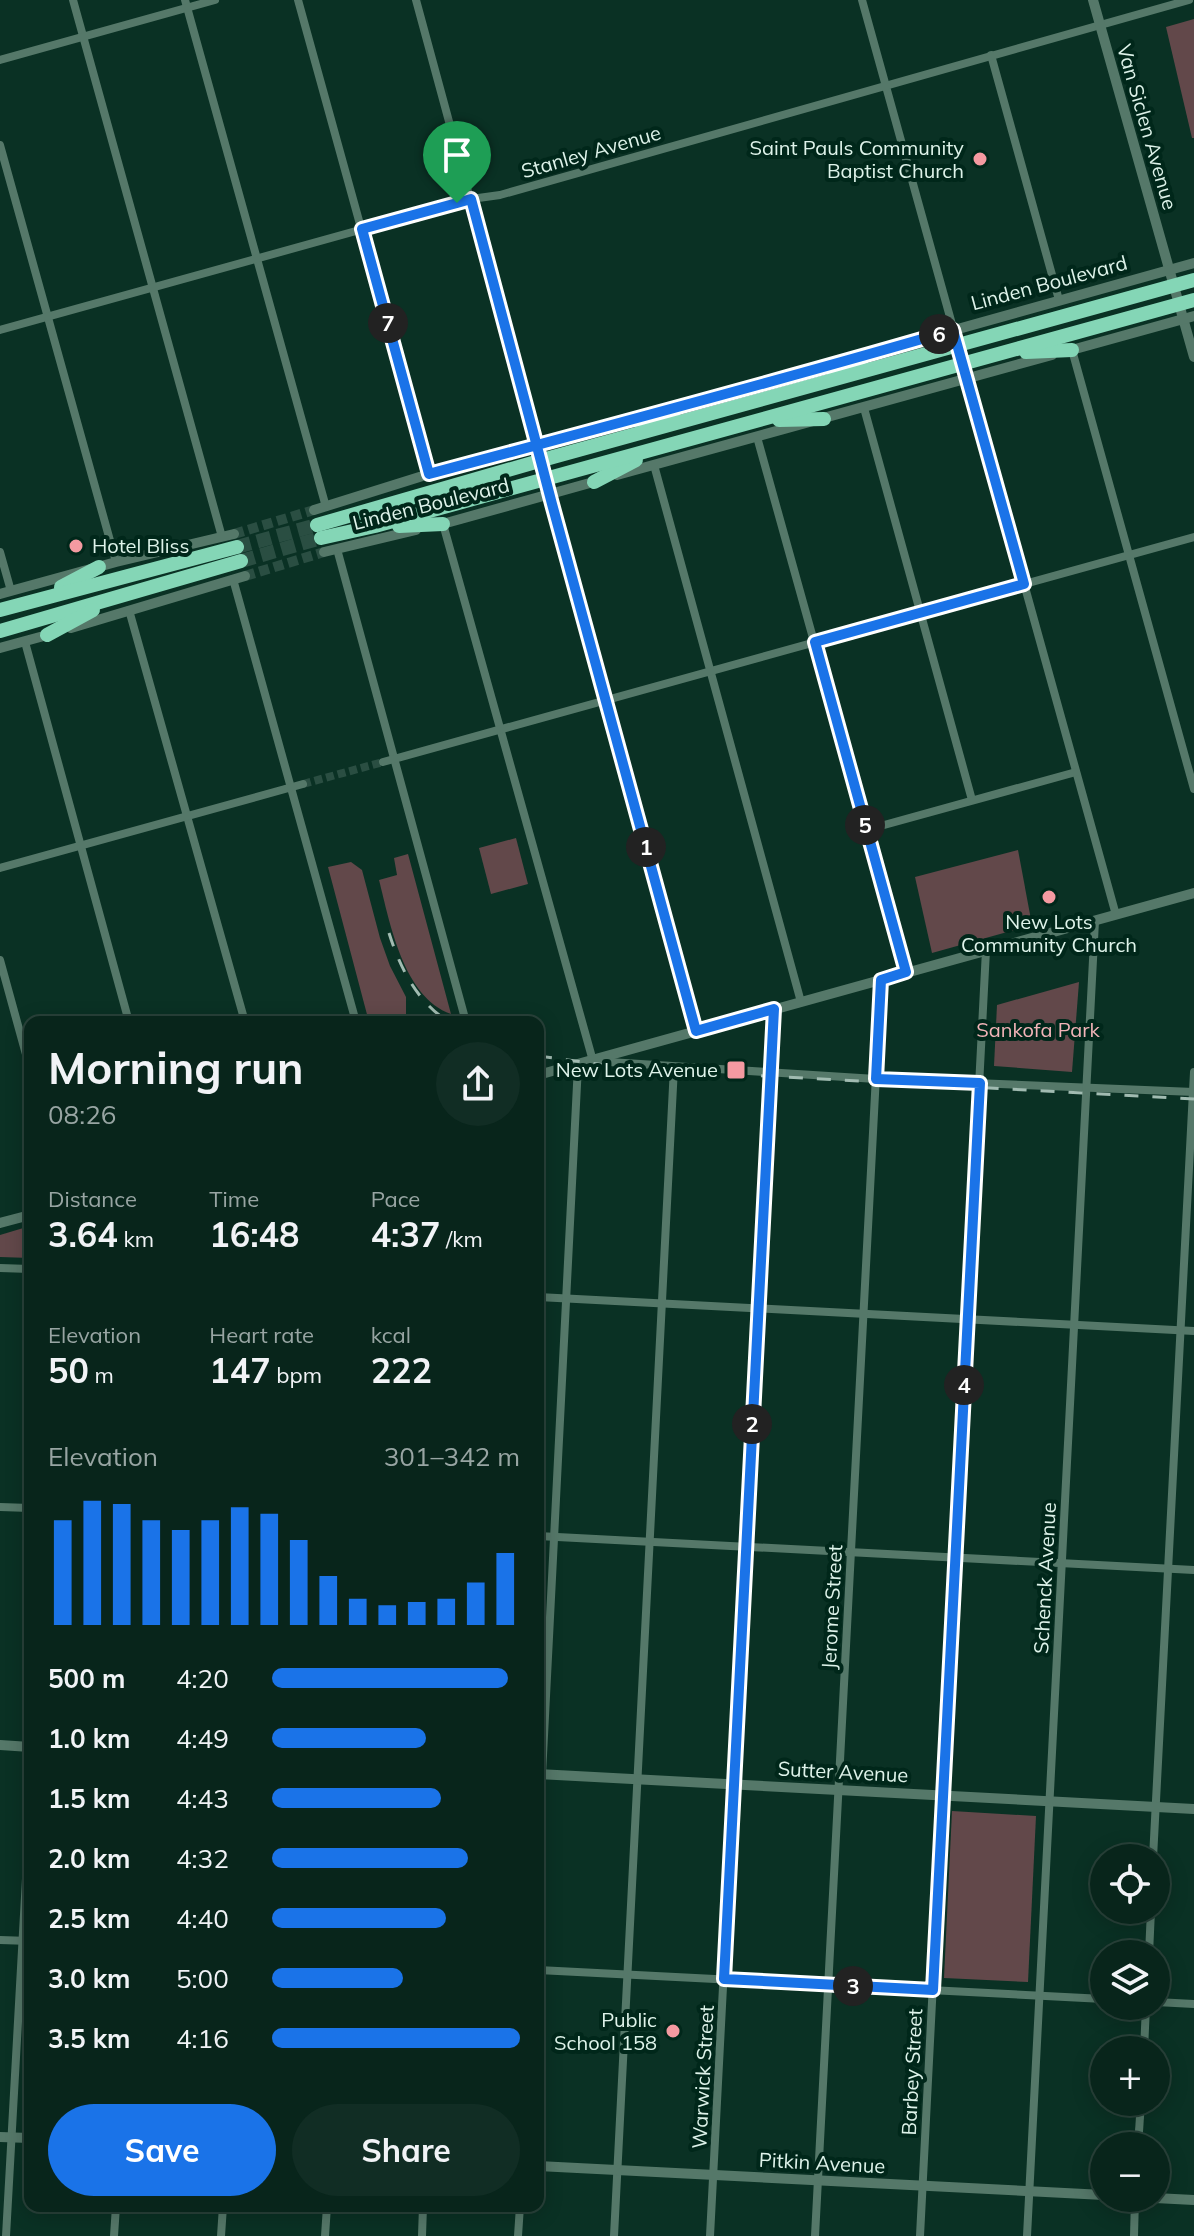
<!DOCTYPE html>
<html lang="en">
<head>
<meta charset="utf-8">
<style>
	:root { --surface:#08251b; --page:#112d24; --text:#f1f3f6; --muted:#98a5a3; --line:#29423a; --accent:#1a73e8 }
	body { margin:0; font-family:Mulish,sans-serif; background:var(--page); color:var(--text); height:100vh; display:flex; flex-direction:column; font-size:30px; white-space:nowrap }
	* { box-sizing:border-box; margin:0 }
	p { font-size:26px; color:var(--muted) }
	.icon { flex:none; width:44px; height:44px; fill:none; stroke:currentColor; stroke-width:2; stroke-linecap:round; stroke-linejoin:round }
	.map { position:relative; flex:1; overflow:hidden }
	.drawer { position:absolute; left:24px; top:1016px; width:520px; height:1196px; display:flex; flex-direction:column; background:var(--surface); border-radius:16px; box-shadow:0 4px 20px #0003,0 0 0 2px var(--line) }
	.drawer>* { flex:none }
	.buttons { position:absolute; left:1090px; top:1844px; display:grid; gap:16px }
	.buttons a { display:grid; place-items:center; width:80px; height:80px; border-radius:50%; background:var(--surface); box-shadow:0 4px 20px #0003,0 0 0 2px var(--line); font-size:40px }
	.pin { position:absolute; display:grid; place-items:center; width:68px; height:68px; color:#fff; margin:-82px -34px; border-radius:50% 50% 50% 0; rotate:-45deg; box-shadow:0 0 8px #0007 }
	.pin .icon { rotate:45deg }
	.km { position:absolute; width:40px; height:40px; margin:-20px; border-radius:50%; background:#222; color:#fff; font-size:22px; line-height:40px; text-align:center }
	.round { display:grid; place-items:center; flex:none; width:84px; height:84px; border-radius:42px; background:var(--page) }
	.overview { display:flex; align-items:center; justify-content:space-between; height:136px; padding:0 24px }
	h1 { font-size:44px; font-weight:700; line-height:60px }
	.metrics { display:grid; grid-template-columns:repeat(3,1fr); gap:12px; height:136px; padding:8px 24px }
	.metrics div { display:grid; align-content:center }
	.metrics b { font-size:34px; font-weight:700 }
	.metrics small { font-size:22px; font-weight:400 }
	.metrics p { font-size:22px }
	.chart { height:224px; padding:16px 24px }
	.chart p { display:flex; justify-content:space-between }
	.chart svg { width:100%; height:144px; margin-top:8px; stroke:var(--accent); stroke-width:6 }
	.primary-button { display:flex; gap:16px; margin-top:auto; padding:16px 24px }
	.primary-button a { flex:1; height:92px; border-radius:48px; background:var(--accent); color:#fff; font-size:32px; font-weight:700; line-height:92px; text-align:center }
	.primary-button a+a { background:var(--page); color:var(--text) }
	ul { padding:0 24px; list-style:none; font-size:26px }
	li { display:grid; grid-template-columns:128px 96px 1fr; align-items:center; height:60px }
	li i { height:20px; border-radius:10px; background:var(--accent) }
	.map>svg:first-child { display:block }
	.green { fill:#62484a }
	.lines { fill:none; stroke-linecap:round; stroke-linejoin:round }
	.minor-tunnel { stroke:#2a4e42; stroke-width:8; stroke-dasharray:8 4; stroke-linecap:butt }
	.tertiary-tunnel { stroke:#2a4e42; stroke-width:10; stroke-dasharray:10 5; stroke-linecap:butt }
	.trunk-tunnel { stroke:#2a4e42; stroke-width:14; stroke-dasharray:14 7; stroke-linecap:butt }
	.minor { stroke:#557869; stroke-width:8 }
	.tertiary { stroke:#557869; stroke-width:10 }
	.trunk { stroke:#84d6b6; stroke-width:14 }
	.rail { stroke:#a1bbb1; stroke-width:3; stroke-dasharray:14 14; stroke-linecap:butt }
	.route-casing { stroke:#fff; stroke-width:16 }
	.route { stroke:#1a73e8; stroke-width:10 }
	.poi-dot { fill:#f49aa1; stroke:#00271a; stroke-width:3 }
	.labels { text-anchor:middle; stroke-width:8; stroke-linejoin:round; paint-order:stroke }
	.street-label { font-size:20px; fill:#def3ea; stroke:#00271a }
	.poi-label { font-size:20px; fill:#def3ea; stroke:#00271a; text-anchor:end }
	.park-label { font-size:20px; fill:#f2b4b8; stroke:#00271a }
</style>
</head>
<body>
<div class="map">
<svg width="1194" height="2236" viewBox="0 0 1194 2236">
	<rect width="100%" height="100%" fill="#0a3124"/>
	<!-- green -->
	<g class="green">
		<polygon points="1194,19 1194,138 1192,138 1166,27"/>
		<polygon points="516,838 528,884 491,894 479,848"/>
		<polygon points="1018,850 1032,925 932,953 915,877"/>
		<path d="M408,854L451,1014C403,997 390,923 379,880L397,875L394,858Z"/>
		<polygon points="351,862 362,870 380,938 390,966 406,997 406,1018 392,1022 369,1022 328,867"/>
		<polygon points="1079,982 1072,1072 994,1066 997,1005"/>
		<polygon points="30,1226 30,1258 0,1257 0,1235"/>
		<polygon points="952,1811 1036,1816 1028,1982 944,1978"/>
	</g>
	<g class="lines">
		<!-- minor-tunnel -->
		<polyline class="minor-tunnel" points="303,784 383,762"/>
		<!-- tertiary-tunnel -->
		<g class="tertiary-tunnel">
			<polyline points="234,534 314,510"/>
			<polyline points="245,576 324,552"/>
		</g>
		<!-- trunk-tunnel -->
		<g class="trunk-tunnel">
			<polyline points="237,547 317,525"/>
			<polyline points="241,561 321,538"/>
		</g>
		<!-- minor -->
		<g class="minor">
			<polyline points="73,0 222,537"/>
			<polyline points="185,0 326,507"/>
			<polyline points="298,0 429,474"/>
			<polyline points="416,0 696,1031"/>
			<polyline points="862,0 1116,915"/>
			<polyline points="991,55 1059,300"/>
			<polyline points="0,60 215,0"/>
			<polyline points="0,145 116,562"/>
			<polyline points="0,330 471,199 500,195 1189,0"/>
			<polyline points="1072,350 1194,789"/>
			<polyline points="864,408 972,800"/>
			<polyline points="757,437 906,972"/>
			<polyline points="654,465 801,1002"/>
			<polyline points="443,524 593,1061 876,1079 1194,1092"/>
			<polyline points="337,549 466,1022"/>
			<polyline points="0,552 11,591"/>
			<polyline points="233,579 356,1022"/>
			<polyline points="129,610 245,1022"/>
			<polyline points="25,642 129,1022"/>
			<polyline points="383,762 1194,537"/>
			<polyline points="866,830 1076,772"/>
			<polyline points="0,868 303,784"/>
			<polyline points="0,960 30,1069"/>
			<polyline points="0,1268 30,1269"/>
			<polyline points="538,1297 1194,1331"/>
			<polyline points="0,1507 30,1508"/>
			<polyline points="538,1536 1194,1570"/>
			<polyline points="538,1854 578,1065"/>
			<polyline points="1153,1858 1194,1072"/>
			<polyline points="0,1940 30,1941"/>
			<polyline points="1149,1954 1151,1910"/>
			<polyline points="538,1970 1104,1999"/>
			<polyline points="1156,2002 1194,2004"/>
			<polyline points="1144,2050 1146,2006"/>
			<polyline points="1138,2146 1141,2102"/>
			<polyline points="6,2236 30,1807"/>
			<polyline points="114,2236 116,2206"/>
			<polyline points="221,2236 223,2206"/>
			<polyline points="325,2236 327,2206"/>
			<polyline points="422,2236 423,2206"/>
			<polyline points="518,2236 520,2206"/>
			<polyline points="614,2236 674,1067"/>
			<polyline points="710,2236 774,1009"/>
			<polyline points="815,2236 881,980"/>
			<polyline points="920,2236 986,950"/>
			<polyline points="1027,2236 1095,921"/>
			<polyline points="1134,2236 1135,2198"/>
		</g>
		<!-- tertiary -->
		<g class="tertiary">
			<polyline points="1093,0 1194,357"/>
			<polyline points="1068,351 1194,316"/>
			<polyline points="654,414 1194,263"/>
			<polyline points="617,475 1052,355"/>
			<polyline points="314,510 429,474 639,418"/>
			<polyline points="439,525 597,481"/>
			<polyline points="324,552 416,530"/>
			<polyline points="0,594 116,562 234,534"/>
			<polyline points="71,628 245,576"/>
			<polyline points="0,648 51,634"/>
			<polyline points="538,1075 1194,893"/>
			<polyline points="0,1223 30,1215"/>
			<polyline points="0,1745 30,1747"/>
			<polyline points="538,1774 1194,1809"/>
			<polyline points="0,2137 30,2138"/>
			<polyline points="538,2166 1104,2195"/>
			<polyline points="1155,2198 1194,2200"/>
		</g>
		<!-- trunk -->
		<g class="trunk">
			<polyline points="1026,352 1072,350"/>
			<polyline points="835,373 869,354"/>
			<polyline points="633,420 674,417"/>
			<polyline points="779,420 824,419"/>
			<polyline points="594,482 636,460"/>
			<polyline points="317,525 553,457 1194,280"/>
			<polyline points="399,526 443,524"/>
			<polyline points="321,538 375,526 1194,300"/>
			<polyline points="61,587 99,567"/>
			<polyline points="0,610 237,547"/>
			<polyline points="0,631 241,561"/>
			<polyline points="47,635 93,610"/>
		</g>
		<!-- rail -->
		<g class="rail">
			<path d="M389,933C400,968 417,1002 449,1022"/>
			<polyline points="538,1056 635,1069 1194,1099"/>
		</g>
	</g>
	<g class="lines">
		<defs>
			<path id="route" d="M457,203L471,199L534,435C540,458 546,481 552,504L696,1031L774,1009L724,1979L933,1990L980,1083L876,1079L881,980L906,972L815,642L1024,584L1021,573L953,330C779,381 604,427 429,474L362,229L457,203"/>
		</defs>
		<!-- route casing -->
		<use href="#route" class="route-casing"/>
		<!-- route -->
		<use href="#route" class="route"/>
	</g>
	<!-- markers -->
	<g class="poi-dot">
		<circle cx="980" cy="159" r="8"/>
		<circle cx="76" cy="546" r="8"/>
		<circle cx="1049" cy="897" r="8"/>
		<rect x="726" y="1060" width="20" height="20" rx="4"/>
		<circle cx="673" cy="2031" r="8"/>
	</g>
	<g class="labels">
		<!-- street labels -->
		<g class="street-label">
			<text transform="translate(1147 127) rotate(74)" y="7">Van Siclen Avenue</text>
			<text transform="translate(591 152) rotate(-16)" y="7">Stanley Avenue</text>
			<text transform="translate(1049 283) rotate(-15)" y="7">Linden Boulevard</text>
			<text transform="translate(431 504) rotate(-14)" y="7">Linden Boulevard</text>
			<text transform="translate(1045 1578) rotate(-87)" y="7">Schenck Avenue</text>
			<text transform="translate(832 1607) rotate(-87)" y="7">Jerome Street</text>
			<text transform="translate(843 1772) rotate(3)" y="7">Sutter Avenue</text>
			<text transform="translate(912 2072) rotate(-87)" y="7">Barbey Street</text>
			<text transform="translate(703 2077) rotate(-87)" y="7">Warwick Street</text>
			<text transform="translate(822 2163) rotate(3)" y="7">Pitkin Avenue</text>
		</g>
		<!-- poi labels -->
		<g class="poi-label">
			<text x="964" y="155">Saint Pauls Community<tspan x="964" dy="23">Baptist Church</tspan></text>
			<text x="92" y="553" text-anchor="start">Hotel Bliss</text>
			<text x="1049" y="929" text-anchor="middle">New Lots<tspan x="1049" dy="23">Community Church</tspan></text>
			<text x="718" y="1077">New Lots Avenue</text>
			<text x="657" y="2027">Public<tspan x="657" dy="23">School 158</tspan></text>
		</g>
		<!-- park labels -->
		<g class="park-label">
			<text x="1038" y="1037">Sankofa Park</text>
		</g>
	</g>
</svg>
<div class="buttons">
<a><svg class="icon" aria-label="locate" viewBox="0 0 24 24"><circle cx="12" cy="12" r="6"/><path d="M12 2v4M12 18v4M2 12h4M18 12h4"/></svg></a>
<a><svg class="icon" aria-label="layers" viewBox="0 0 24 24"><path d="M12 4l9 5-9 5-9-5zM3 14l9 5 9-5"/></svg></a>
<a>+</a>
<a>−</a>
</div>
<div class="pin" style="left:457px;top:203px;background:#1e9e55"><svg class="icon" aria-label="arrive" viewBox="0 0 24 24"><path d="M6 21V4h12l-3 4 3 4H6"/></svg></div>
<b class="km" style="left:646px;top:847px">1</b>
<b class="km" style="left:752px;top:1424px">2</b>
<b class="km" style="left:853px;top:1986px">3</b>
<b class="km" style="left:964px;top:1385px">4</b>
<b class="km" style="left:865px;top:825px">5</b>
<b class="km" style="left:939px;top:334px">6</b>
<b class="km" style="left:388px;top:323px">7</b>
<section class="drawer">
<div class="overview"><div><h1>Morning run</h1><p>08:26</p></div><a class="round"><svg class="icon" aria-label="share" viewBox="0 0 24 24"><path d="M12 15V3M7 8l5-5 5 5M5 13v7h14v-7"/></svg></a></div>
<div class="metrics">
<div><p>Distance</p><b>3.64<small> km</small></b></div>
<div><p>Time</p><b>16:48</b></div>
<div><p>Pace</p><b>4:37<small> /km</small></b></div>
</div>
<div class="metrics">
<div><p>Elevation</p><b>50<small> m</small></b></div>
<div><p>Heart rate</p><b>147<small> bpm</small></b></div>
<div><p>kcal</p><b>222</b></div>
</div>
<div class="chart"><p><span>Elevation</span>301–342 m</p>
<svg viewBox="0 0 160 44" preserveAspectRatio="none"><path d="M5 44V12M15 44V6M25 44V7M35 44V12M45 44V15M55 44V12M65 44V8M75 44V10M85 44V18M95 44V29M105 44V36M115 44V38M125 44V37M135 44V36M145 44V31M155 44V22"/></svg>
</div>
<ul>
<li><b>500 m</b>4:20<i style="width:95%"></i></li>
<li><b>1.0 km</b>4:49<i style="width:62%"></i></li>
<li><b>1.5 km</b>4:43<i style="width:68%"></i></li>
<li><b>2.0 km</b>4:32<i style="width:79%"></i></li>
<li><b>2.5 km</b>4:40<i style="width:70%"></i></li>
<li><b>3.0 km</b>5:00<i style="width:53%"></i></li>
<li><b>3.5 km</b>4:16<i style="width:100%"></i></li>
</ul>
<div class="primary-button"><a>Save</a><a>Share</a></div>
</section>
</div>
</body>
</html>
